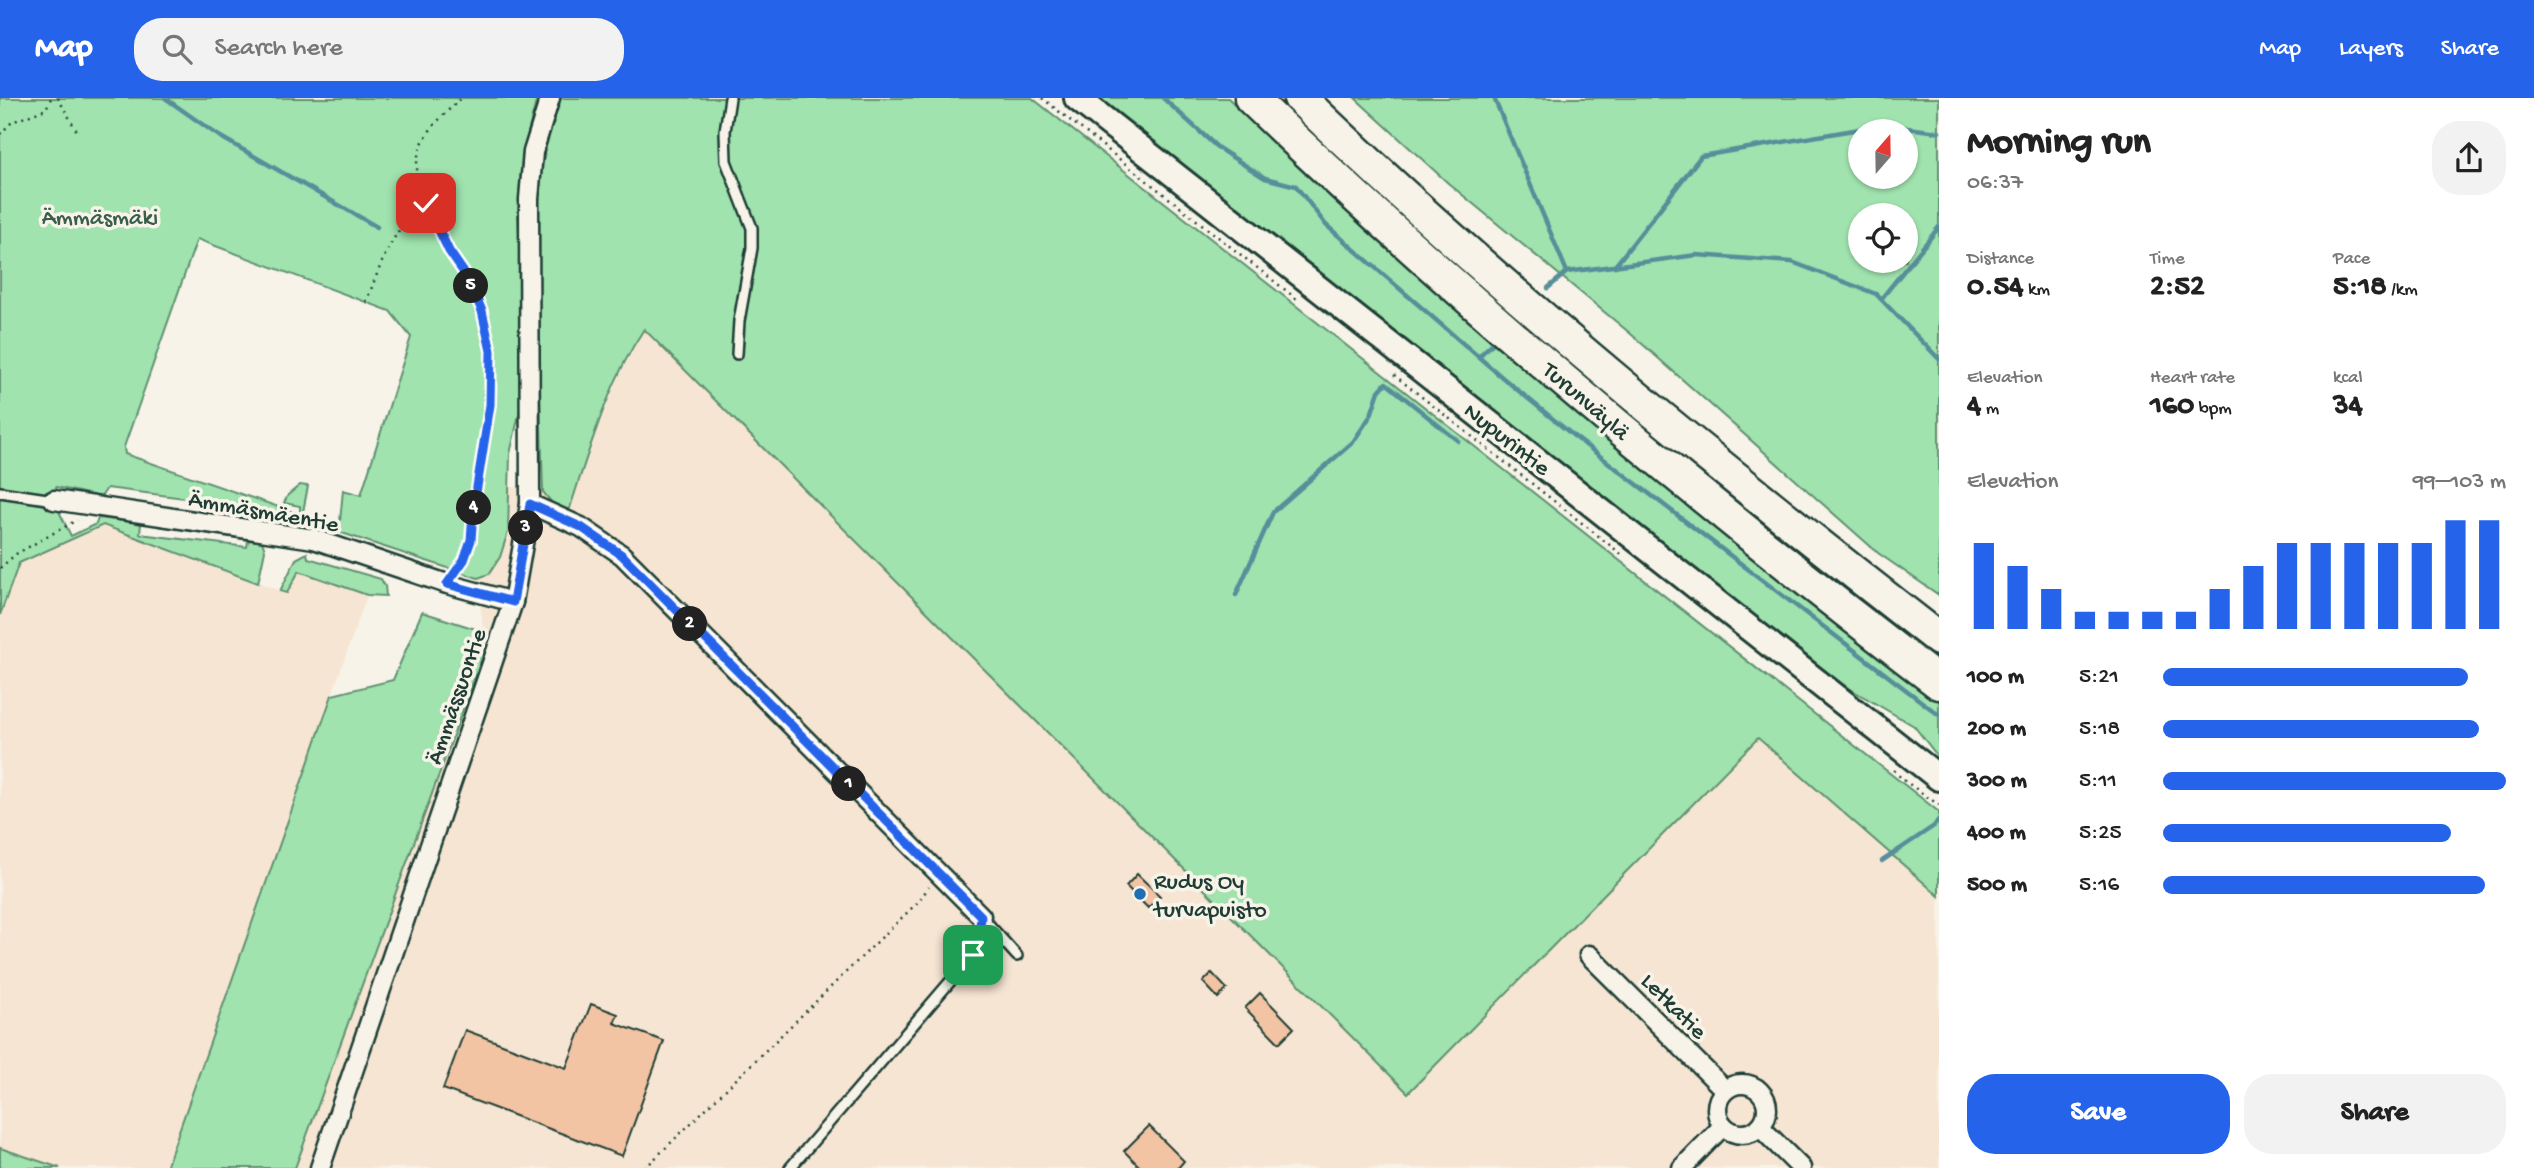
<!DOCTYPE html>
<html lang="en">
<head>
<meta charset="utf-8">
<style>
	:root { --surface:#fff; --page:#f2f2f2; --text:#222; --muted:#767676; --accent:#2563eb }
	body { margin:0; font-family:"Gochi Hand",sans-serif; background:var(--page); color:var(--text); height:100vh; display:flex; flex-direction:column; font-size:26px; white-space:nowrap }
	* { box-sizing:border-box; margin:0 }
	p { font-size:23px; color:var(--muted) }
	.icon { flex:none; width:38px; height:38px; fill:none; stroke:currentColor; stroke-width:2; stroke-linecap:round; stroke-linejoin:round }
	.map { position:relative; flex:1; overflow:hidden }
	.side { display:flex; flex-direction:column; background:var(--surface); width:595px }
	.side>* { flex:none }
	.needle { width:46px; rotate:20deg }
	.tools { position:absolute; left:1848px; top:21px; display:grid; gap:14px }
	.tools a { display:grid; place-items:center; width:70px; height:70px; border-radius:50%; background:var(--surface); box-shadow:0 2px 5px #0004; font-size:35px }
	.pin { position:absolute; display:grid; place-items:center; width:60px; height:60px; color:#fff; margin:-30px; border-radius:14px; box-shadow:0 4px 10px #0006 }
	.km { position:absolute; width:35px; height:35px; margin:-18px; border-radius:50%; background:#222; color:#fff; font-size:19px; line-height:35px; text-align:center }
	.round { display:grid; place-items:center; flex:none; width:74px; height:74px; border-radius:28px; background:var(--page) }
	.headline { display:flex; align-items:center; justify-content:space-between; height:119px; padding:0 28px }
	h1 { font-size:38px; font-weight:700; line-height:52px }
	.stats { display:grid; grid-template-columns:repeat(3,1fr); gap:10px; height:119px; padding:7px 28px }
	.stats div { display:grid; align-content:center }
	.stats b { font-size:30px; font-weight:700 }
	.stats small { font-size:19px; font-weight:400 }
	.stats p { font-size:19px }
	.chart { height:196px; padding:14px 28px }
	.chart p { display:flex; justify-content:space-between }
	.chart svg { width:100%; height:126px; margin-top:7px; stroke:var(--accent); stroke-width:6 }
	.primary-button { display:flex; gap:14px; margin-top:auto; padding:14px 28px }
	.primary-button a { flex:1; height:80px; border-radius:28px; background:var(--accent); color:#fff; font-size:28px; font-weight:700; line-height:80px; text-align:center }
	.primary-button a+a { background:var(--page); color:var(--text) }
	ul { padding:0 28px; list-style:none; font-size:23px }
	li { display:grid; grid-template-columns:112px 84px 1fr; align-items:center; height:52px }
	li i { height:18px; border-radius:9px; background:var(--accent) }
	header { display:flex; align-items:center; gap:42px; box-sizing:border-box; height:98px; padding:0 35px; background:var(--accent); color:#fff }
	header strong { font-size:33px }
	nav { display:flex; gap:38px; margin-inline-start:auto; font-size:24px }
	.search { width:490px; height:63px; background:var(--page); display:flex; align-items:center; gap:18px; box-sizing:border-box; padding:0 24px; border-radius:28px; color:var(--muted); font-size:26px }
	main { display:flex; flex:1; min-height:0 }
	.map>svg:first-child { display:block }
	.built { fill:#f6e5d3 }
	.green { fill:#a0e3ae; stroke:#609071; stroke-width:2; fill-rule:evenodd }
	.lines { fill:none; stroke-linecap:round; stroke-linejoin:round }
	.stream { stroke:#578f9a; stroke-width:4.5 }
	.building { fill:#f3c4a3; stroke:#1f3d34; stroke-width:2 }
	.lane-casing { stroke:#1f3d34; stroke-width:14 }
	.street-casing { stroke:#1f3d34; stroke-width:23 }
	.secondary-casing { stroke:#1f3d34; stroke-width:30 }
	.highway-casing { stroke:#1f3d34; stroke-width:37 }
	.path { stroke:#1f3d34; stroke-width:2.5; stroke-dasharray:2 5; stroke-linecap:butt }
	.lane { stroke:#f7f3e8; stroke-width:9 }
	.street { stroke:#f7f3e8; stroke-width:18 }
	.secondary { stroke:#f7f3e8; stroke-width:24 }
	.highway { stroke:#f7f3e8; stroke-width:32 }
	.route-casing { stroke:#fff; stroke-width:14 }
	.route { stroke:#2563eb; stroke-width:9 }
	.poi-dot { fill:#1f6fb2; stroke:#f7f3e8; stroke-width:2.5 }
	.labels { text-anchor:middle; stroke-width:7; stroke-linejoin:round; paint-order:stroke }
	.park-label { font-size:24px; fill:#395e4c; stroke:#f7f3e8 }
	.street-label { font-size:24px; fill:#1f3d34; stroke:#f7f3e8 }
	.poi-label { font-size:24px; fill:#1f3d34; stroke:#f7f3e8; text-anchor:start }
</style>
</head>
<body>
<header>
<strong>Map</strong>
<div class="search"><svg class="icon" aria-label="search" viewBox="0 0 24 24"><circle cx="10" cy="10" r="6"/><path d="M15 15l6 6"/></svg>Search here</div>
<nav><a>Map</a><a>Layers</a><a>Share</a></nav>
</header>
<main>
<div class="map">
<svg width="1939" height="1070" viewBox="0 0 1939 1070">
	<rect width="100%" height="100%" fill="#f7f3e8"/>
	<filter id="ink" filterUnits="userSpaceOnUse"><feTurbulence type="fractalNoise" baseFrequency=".0143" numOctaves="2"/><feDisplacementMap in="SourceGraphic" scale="14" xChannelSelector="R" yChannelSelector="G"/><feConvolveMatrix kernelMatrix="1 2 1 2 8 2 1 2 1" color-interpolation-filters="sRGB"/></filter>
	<g filter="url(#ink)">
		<!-- built -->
		<g class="built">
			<polygon points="644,231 1408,995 1758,640 1939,798 1939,1070 295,1070 485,551 478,480 489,476 508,434 508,388 543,394 552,405 569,412 586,360 618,280"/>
			<polygon points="103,427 287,495 299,472 367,497 166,1070 60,1070 0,1050 0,517 19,465"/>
		</g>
		<!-- green -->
		<g class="green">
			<path d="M0,0H537L522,58L518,115L522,199V303L510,356L508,434L500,459L489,476L478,480L339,434L343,392L361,397L411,239L390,213L197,141L124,349L125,356L296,415H300V408L284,405L288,397L300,387L308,388L302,419C289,430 262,422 246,420L247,408L107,390L101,399L56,389L54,403L71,438L96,426L98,420L141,425L140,436L247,449L249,437L261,441L265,452L258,485L103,427L19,465L0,517Z"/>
			<path d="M561,0H1032L1939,714V798L1758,640L1408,995L644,231C608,285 589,352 569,413L552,405L543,394C541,339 540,283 538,228C536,152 531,71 561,0Z"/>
			<polygon points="1095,0 1228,0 1394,151 1680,400 1939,602 1939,660 1914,628 1828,578"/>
			<path d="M1355,0H1939V497L1878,455L1631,236L1448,85ZM1860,33H1906V79H1860ZM1860,117H1906V163H1860Z"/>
			<polygon points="307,455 308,460 381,481 385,488 386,498 367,497 299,473 287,495 280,493 296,461"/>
			<polygon points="422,514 482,533 485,551 295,1070 166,1070 332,597 393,582"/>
			<polygon points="0,1050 60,1070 0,1070"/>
		</g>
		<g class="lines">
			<!-- stream -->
			<g class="stream">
				<polyline points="165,0 219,38 377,129"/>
				<polyline points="1163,0 1218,50 1265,80 1296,88 1326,127 1503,280 1575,339 1939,617"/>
				<polyline points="1494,0 1567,174"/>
				<polyline points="1615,168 1701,58 1883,27 1939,34"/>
				<polyline points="1567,174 1697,157 1792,164 1876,196 1939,261"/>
				<polyline points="1548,190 1567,174"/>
				<polyline points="1881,201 1939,129"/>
				<polyline points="1478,259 1494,244"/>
				<polyline points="1236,497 1273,414 1353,344 1371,317 1379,293 1386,285 1458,343"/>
				<polyline points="1882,763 1934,728 1939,721"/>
			</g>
		</g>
		<!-- building -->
		<g class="building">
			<polygon points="1137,776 1160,798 1148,810 1126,788"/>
			<polygon points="1212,875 1227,891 1218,900 1203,884"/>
			<polygon points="1260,895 1294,930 1279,945 1245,910"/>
			<polygon points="591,906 618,916 614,925 664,943 622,1058 443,991 465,932 566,970"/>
			<polygon points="1149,1028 1184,1063 1178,1070 1141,1070 1124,1053"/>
		</g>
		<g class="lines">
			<defs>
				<g id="lane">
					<polyline points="730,0 725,33 726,63 752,130 752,150 739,223 737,256"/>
					<polyline points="0,394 54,402"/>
					<polyline points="981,818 1017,858"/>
					<polyline points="790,1070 973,857 980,841 981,818"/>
				</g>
				<g id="street">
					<polyline points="54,402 314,441 447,486 513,504"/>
					<polyline points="530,406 581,429 622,457 981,818"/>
					<polyline points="1589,857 1725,992"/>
					<circle cx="1742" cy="1011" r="25"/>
					<polyline points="1760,1029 1801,1070"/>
					<polyline points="320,1070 513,504 530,406 529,101 533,54 550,0"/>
					<polyline points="1682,1070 1723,1028"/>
				</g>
				<polyline id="secondary" points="1077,0 1939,680"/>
				<g id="highway">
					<path d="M1251,0C1468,209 1700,402 1939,585"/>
					<path d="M1300,0C1501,194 1719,370 1939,541"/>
				</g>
			</defs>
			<!-- lane casing -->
			<use href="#lane" class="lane-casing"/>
			<!-- street casing -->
			<use href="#street" class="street-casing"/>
			<!-- secondary casing -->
			<use href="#secondary" class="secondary-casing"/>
			<!-- highway casing -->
			<use href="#highway" class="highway-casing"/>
			<!-- path -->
			<g class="path">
				<polyline points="58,0 78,35"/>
				<polyline points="1042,0 1298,202"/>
				<polyline points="0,36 12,24 46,11 51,0"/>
				<path d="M366,204C383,163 389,134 426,105"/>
				<polyline points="1394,277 1625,459"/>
				<polyline points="0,470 16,456 77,422"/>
				<path d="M457,472C474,447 472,419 477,390C485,332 503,267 481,210C473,189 461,173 449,154C437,134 427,109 421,85C419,79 416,71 417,65C419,37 442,19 461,0"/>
				<polyline points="1894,672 1902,681 1939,707"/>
				<polyline points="645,1070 917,805 929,789"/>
			</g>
			<!-- lane -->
			<use href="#lane" class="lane"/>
			<!-- street -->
			<use href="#street" class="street"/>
			<!-- secondary -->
			<use href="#secondary" class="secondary"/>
			<!-- highway -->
			<use href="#highway" class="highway"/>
		</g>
	</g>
	<g class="lines" filter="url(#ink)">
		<defs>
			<polyline id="route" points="426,105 449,153 469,182 482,213 491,253 490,307 473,414 471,442 464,462 447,486 513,504 530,406 581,429 622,457 981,818 979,841 973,857"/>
		</defs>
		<!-- route casing -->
		<use href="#route" class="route-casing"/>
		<!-- route -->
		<use href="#route" class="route"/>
	</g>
	<!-- markers -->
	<circle class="poi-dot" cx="1140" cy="796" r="7"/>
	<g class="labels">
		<!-- park labels -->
		<g class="park-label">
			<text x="100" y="126">Ämmäsmäki</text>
		</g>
		<!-- street labels -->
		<g class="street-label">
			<text transform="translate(1587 302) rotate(41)" y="8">Turunväylä</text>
			<text transform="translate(1508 340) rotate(38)" y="8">Nupurintie</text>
			<text transform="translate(264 412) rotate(10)" y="8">Ämmäsmäentie</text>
			<text transform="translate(455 598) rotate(-71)" y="8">Ämmässuontie</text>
			<text transform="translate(1675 907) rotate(45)" y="8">Letkatie</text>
		</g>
		<!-- poi labels -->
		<g class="poi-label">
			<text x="1154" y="790">Rudus Oy<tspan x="1154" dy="28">turvapuisto</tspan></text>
		</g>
	</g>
</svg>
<div class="tools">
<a><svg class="needle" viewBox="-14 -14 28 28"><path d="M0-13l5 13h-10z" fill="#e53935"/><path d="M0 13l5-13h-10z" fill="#767676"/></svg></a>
<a><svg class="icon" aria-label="locate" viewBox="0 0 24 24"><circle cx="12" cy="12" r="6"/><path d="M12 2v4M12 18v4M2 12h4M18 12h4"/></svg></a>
</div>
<div class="pin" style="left:973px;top:857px;background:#1e9e55"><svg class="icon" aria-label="arrive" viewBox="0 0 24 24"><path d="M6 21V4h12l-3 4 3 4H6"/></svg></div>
<div class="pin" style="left:426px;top:105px;background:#d93025"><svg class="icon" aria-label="check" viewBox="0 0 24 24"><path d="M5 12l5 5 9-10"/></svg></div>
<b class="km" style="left:849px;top:686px">1</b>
<b class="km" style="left:690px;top:526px">2</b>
<b class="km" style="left:526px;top:430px">3</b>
<b class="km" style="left:474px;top:410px">4</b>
<b class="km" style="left:471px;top:188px">5</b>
</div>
<section class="side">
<div class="headline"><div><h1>Morning run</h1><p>06:37</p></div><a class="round"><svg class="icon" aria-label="share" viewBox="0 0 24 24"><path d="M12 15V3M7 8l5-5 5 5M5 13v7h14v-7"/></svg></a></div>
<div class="stats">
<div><p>Distance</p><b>0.54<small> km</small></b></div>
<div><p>Time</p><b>2:52</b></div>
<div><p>Pace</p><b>5:18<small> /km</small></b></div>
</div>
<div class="stats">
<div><p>Elevation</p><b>4<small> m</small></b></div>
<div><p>Heart rate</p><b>160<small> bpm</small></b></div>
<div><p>kcal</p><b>34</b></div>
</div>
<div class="chart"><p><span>Elevation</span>99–103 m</p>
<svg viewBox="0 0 160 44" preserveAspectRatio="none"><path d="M5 44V14M15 44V22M25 44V30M35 44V38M45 44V38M55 44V38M65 44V38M75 44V30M85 44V22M95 44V14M105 44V14M115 44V14M125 44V14M135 44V14M145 44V6M155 44V6"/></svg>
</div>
<ul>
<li><b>100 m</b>5:21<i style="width:89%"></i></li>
<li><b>200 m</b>5:18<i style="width:92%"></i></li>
<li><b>300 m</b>5:11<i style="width:100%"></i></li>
<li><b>400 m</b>5:25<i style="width:84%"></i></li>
<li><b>500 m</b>5:16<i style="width:94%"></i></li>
</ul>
<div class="primary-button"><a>Save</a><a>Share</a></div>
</section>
</main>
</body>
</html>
